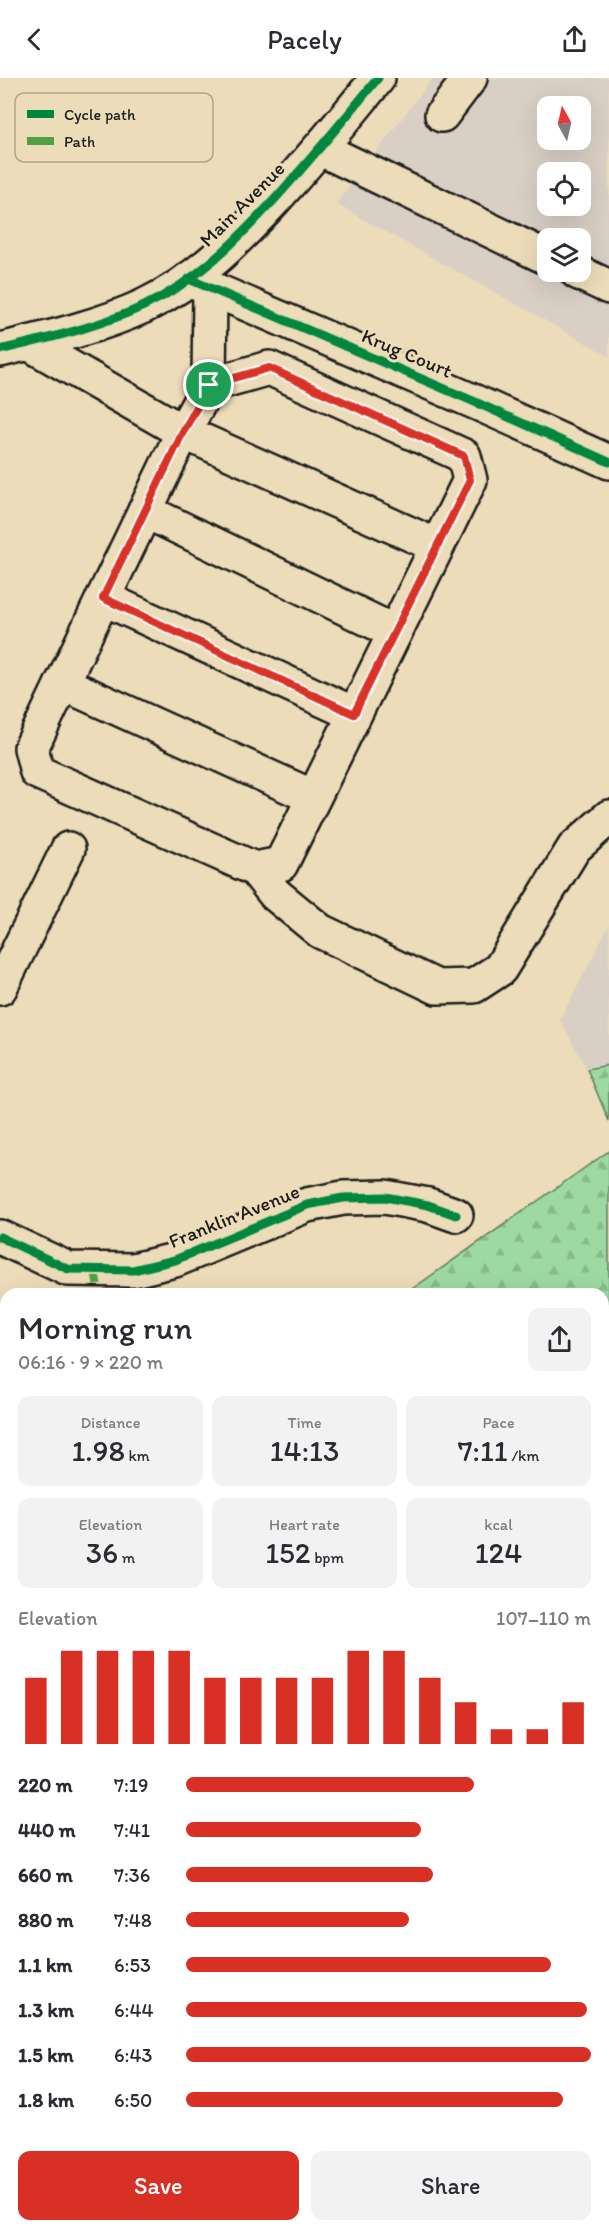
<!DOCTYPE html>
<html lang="en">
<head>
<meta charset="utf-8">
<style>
	:root { --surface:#fff; --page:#f2f2f3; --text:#2b2b33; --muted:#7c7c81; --accent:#d93025 }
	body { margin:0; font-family:Itim,sans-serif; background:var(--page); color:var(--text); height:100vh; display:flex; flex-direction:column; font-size:22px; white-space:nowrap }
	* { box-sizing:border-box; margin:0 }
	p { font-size:20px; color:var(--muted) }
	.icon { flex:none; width:33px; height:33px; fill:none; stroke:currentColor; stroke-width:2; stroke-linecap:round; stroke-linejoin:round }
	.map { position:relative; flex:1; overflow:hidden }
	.sheet { position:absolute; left:0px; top:1210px; width:609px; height:944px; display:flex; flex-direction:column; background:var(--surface); border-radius:18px 18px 0 0; box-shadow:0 6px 24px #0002 }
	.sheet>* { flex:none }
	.needle { width:39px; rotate:352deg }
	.tools { position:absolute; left:537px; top:18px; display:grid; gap:12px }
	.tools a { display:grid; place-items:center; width:54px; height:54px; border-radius:12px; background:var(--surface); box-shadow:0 6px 24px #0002; font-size:30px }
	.pin { position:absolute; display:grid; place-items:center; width:51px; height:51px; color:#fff; margin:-26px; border:3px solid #fff; border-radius:50%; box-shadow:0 2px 6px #0007 }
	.round { display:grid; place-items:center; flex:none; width:63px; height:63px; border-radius:12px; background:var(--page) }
	.summary { display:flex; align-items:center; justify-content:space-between; height:102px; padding:0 18px }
	h1 { font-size:33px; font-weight:600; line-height:45px }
	.stats { display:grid; grid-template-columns:repeat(3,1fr); gap:9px; height:102px; padding:6px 18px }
	.stats div { display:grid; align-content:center; border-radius:12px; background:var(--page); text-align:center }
	.stats b { font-size:30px; font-weight:600 }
	.stats small { font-size:16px; font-weight:400 }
	.stats p { font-size:16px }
	.chart { height:168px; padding:12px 18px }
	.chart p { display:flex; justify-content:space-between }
	.chart svg { width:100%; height:108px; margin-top:6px; stroke:var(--accent); stroke-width:6 }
	.primary-button { display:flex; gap:12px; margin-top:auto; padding:12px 18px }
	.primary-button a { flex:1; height:69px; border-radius:12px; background:var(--accent); color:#fff; font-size:24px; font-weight:600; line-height:69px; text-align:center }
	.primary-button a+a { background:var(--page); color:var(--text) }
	ul { padding:0 18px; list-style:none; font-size:20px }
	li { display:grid; grid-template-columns:96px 72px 1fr; align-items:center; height:45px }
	li i { height:15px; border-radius:8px; background:var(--accent) }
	header { display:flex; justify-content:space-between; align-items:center; height:78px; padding:0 18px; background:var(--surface); font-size:27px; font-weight:600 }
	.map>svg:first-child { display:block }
	.built { fill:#d9cfc5; fill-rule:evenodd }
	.forest { fill:url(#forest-firs); stroke:#5c7b5f; stroke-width:1.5 }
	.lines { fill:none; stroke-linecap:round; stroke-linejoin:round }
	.minor-casing { stroke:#1c1c1c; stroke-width:38 }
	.minor { stroke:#eddcb9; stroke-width:33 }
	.quiet { stroke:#4fa141; stroke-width:8; stroke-dasharray:15 8; stroke-linecap:butt }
	.cycleway-casing { stroke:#eddcb9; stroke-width:13 }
	.cycleway { stroke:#00873e; stroke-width:9 }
	.route-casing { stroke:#fff; stroke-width:12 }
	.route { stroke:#d93025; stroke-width:8 }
	.labels { text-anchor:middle; stroke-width:6; stroke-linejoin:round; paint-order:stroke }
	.street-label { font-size:20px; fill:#1c1c1c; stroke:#eddcb9 }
	.key { fill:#eddcb9; stroke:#aea28a; stroke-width:1.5 }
	.key-label { font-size:16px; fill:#1c1c1c }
</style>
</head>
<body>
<header><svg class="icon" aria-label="back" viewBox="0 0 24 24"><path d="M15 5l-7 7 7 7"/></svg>Pacely<svg class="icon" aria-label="share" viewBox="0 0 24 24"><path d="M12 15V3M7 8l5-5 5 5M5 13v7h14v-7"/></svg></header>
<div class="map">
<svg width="609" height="2153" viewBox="0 0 609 2153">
	<defs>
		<pattern id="forest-firs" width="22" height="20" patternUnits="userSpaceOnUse" patternTransform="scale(1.5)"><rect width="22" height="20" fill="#9ddaa2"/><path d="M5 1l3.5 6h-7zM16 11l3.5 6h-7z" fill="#87ba8b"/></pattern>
	</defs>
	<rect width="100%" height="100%" fill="#eddcb9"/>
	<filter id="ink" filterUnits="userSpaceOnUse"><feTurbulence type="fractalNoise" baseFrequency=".0167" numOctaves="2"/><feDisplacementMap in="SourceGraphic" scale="12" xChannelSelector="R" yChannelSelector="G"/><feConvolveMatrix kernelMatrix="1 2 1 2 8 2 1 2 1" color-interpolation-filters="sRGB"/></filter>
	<g filter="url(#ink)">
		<!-- built -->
		<g class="built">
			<path d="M433,0H609V278L336,126ZM548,28H580V62H548ZM548,94H580V128H548ZM548,160H580V194H548Z"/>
			<polygon points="609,847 609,987 587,991 560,942"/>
		</g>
		<!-- forest -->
		<g class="forest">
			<polygon points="609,987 609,1043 587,991"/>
			<polygon points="609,1073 609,1256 603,1262 603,1216 405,1216"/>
			<polygon points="77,2148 212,2148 210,2153 75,2153"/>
		</g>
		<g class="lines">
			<defs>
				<g id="minor">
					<polyline points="442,37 470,0"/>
					<polyline points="321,71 548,180"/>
					<polyline points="577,194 609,209"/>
					<polyline points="189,201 475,324 609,384"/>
					<polyline points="28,265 183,354 31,670 37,694 255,791 281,786 470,402 464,378 269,290 209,307 183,354 437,468"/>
					<path d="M0,272C49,260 98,249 144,228C197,203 235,164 274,122C310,82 344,42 378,0"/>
					<polyline points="209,307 210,211"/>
					<polyline points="145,433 395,554"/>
					<polyline points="103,520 354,636"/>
					<polyline points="62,605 313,719"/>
					<polyline points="255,791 275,816 320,853 437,909 474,908 500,891 574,770 609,739"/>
					<polyline points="0,910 68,771"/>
					<polyline points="0,1159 68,1191 133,1192 175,1182 307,1127 343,1120 385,1119 428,1127 456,1137"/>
					<polyline points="0,1577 6,1580"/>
					<polyline points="603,1645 609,1649"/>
					<polyline points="603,1688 609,1684"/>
					<polyline points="0,1982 6,1984"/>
					<polyline points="603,2063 609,2066"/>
					<polyline points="501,2153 504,2148"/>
				</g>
			</defs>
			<!-- minor casing -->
			<use href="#minor" class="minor-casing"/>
			<!-- minor -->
			<use href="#minor" class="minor"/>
			<!-- quiet -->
			<g class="quiet">
				<polyline points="95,1192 99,1216"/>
				<polyline points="177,2153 179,2148"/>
			</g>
			<defs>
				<g id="cycleway">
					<polyline points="189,201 475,324 609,384"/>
					<path d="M0,272C49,260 98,249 144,228C197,203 235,164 274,122C310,82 344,42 378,0"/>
					<polyline points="0,1159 68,1191 133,1192 175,1182 307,1127 343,1120 385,1119 428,1127 456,1137"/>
				</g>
			</defs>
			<!-- cycleway casing -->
			<use href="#cycleway" class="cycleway-casing"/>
			<!-- cycleway -->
			<use href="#cycleway" class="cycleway"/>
		</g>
	</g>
	<g class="lines" filter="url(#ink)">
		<defs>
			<polygon id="route" points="269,290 464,378 470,402 354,636 103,520 183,354 209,307"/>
		</defs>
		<!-- route casing -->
		<use href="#route" class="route-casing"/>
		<!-- route -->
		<use href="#route" class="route"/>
	</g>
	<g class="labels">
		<!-- street labels -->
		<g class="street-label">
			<text transform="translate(242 126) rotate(-45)" y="7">Main Avenue</text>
			<text transform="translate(407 275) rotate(23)" y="7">Krug Court</text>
			<text transform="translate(234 1138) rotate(-22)" y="7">Franklin Avenue</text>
		</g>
	</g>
	<!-- legend -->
	<rect x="15" y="15" width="198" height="69" rx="9" class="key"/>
	<rect x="27" y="32" width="27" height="8" fill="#00873e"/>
	<rect x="27" y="59" width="27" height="8" fill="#4fa141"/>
	<g class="key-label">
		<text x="64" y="42">Cycle path</text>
		<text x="64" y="69">Path</text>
	</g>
</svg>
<div class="tools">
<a><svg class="needle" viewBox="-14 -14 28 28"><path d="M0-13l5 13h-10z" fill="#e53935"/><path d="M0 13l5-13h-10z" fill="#7c7c81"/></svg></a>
<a><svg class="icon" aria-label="locate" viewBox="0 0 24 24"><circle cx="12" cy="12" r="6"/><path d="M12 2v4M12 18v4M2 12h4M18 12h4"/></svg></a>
<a><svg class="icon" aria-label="layers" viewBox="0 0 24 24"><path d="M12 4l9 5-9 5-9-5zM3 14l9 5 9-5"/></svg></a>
</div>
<div class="pin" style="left:209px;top:307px;background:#1e9e55"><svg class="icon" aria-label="arrive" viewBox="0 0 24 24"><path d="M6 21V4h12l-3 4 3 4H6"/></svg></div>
<section class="sheet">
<div class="summary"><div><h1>Morning run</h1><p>06:16 · 9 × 220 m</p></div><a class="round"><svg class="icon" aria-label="share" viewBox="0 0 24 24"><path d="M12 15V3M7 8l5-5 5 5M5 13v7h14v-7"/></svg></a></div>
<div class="stats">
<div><p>Distance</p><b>1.98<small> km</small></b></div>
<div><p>Time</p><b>14:13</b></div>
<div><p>Pace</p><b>7:11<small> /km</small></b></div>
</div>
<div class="stats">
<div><p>Elevation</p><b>36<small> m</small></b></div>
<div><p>Heart rate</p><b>152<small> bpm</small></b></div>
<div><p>kcal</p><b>124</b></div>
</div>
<div class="chart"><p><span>Elevation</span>107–110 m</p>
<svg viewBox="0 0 160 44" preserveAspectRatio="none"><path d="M5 44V17M15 44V6M25 44V6M35 44V6M45 44V6M55 44V17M65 44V17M75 44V17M85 44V17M95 44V6M105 44V6M115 44V17M125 44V27M135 44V38M145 44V38M155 44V27"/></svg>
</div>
<ul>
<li><b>220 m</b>7:19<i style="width:71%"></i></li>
<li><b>440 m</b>7:41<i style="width:58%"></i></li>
<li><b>660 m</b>7:36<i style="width:61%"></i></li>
<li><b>880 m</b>7:48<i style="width:55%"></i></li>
<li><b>1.1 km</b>6:53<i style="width:90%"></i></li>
<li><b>1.3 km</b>6:44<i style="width:99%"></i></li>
<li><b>1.5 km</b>6:43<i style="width:100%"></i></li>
<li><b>1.8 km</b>6:50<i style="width:93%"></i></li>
</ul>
<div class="primary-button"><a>Save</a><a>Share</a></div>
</section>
</div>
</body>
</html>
